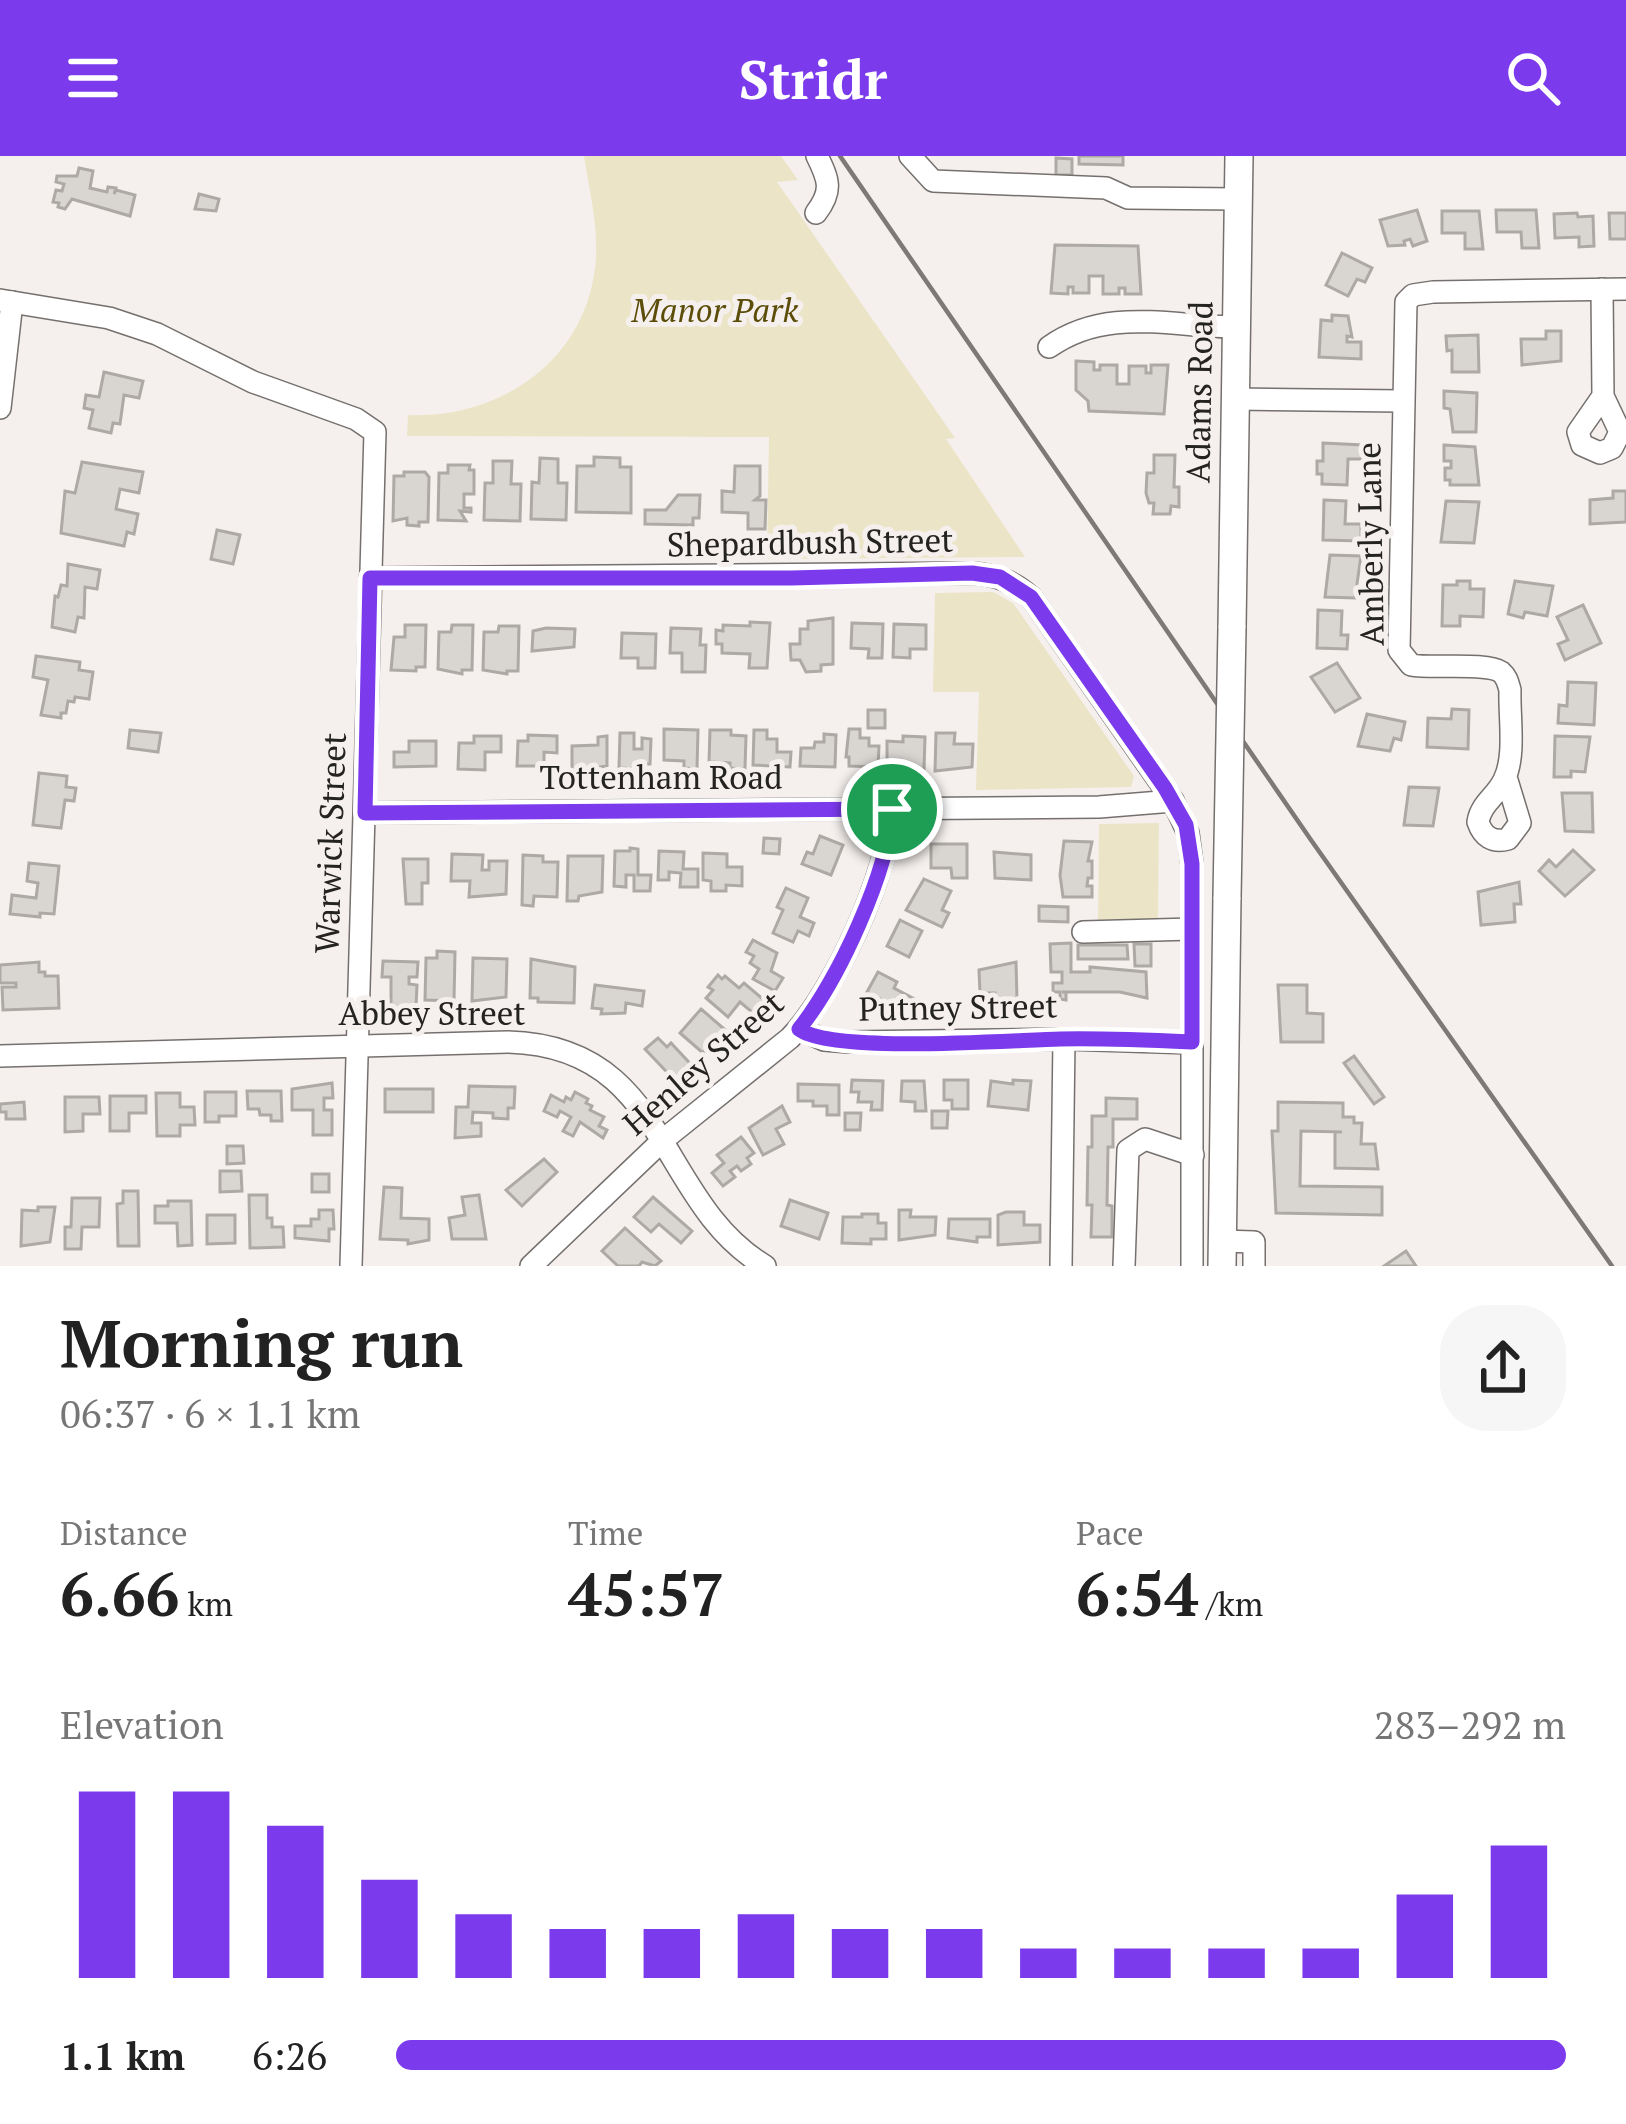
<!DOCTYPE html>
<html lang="en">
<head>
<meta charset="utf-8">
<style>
	:root { --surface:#fff; --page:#f6f6f6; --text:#222; --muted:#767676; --accent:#7c3aed }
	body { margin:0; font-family:"PT Serif",serif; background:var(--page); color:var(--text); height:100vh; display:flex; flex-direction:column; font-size:45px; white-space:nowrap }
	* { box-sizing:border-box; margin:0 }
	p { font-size:39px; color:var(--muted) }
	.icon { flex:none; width:66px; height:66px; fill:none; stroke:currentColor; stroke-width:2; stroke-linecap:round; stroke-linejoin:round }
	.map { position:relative; height:1110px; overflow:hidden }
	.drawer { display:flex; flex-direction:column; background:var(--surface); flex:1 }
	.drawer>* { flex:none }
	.pin { position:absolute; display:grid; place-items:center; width:102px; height:102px; color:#fff; margin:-51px; border:6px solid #fff; border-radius:50%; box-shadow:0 3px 12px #0007 }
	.round { display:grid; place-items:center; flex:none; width:126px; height:126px; border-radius:48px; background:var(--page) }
	.summary { display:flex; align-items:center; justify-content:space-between; height:204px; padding:0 60px }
	h1 { font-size:66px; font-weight:700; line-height:90px }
	.stats { display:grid; grid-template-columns:repeat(3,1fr); gap:18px; height:204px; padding:12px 60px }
	.stats div { display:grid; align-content:center }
	.stats b { font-size:60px; font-weight:700 }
	.stats small { font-size:33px; font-weight:400 }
	.stats p { font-size:33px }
	.chart { height:336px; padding:24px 60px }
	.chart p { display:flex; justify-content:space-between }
	.chart svg { width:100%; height:216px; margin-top:12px; stroke:var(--accent); stroke-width:6 }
	ul { padding:0 60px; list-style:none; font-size:39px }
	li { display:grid; grid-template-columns:192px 144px 1fr; align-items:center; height:90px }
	li i { height:30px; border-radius:15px; background:var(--accent) }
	header { display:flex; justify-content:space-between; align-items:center; height:156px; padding:0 60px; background:var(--accent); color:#fff; font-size:54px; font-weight:700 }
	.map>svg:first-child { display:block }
	.green { fill:#ebe4c7 }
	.building { fill:#d9d6d2; stroke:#ada9a5; stroke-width:3 }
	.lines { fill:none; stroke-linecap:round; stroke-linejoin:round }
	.minor-casing { stroke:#75706e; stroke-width:24 }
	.major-casing { stroke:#75706e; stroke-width:30 }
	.minor { stroke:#fff; stroke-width:21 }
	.major { stroke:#fff; stroke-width:27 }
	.rail { stroke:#7c7977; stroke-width:4.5 }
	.major-bridge-casing { stroke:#75706e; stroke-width:30; stroke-linecap:butt }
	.major-bridge { stroke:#fff; stroke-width:27 }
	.route-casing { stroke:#fff; stroke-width:24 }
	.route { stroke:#7c3aed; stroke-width:15 }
	.labels { text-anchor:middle; stroke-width:10; stroke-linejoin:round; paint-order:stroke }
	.park-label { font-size:33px; font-style:italic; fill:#5b4d08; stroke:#f5f0ee }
	.street-label { font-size:33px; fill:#252322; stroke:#f5f0ee }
</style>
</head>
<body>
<header><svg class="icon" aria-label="menu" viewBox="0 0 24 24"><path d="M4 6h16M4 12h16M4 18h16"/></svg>Stridr<svg class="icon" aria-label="search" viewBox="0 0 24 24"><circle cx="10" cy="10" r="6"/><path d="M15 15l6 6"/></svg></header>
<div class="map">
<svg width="1626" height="1110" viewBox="0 0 1626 1110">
	<rect width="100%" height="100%" fill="#f5f0ee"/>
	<!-- green -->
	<g class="green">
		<path d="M584,0H781L798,24L777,26L955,282L946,283L1025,401L767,403L769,281L407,280L408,259C494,263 579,211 594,119C601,79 590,39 584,0Z"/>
		<polygon points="993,436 1013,447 1134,620 1131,631 976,634 979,536 933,536 935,437"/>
		<polygon points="1159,667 1158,765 1098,767 1099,668"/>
	</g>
	<!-- building -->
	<g class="building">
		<polygon points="1079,0 1123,0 1123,9 1079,8"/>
		<polygon points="1056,2 1072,3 1072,19 1056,19"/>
		<polygon points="79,12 93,15 90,32 107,36 108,31 116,32 114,38 116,34 135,39 130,60 72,43 65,53 58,51 59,47 53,46 56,34 62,35 64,28 56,26 57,20 77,20"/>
		<polygon points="199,38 219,43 216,55 195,53"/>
		<polygon points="1417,54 1427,85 1413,90 1410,83 1404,85 1405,89 1388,90 1380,64"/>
		<polygon points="1496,54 1536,54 1539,92 1522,92 1521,76 1497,76"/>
		<polygon points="1442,55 1479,55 1483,93 1465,93 1465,77 1442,77"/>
		<polygon points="1577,57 1578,61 1593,60 1594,90 1579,91 1579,81 1555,82 1554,58"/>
		<polygon points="1609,57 1626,57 1626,83 1610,83"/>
		<polygon points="1055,89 1138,90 1141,138 1125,138 1125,132 1119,132 1119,138 1103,138 1103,120 1089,120 1089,137 1073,137 1073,131 1068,131 1068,138 1051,137"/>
		<polygon points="1342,97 1372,112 1365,126 1357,123 1348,140 1326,129"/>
		<polygon points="1332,159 1348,160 1352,181 1347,180 1347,186 1361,186 1361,203 1319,201 1321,164 1332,165"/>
		<polygon points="1546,175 1561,175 1561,205 1522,209 1521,183 1546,183"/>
		<polygon points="1478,179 1479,216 1452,216 1452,194 1447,195 1446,180"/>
		<polygon points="1076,205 1094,206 1094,214 1100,214 1100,209 1117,209 1117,228 1129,228 1129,210 1146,210 1146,217 1151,217 1151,209 1168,209 1164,258 1089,255 1088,245 1076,234"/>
		<polygon points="104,216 143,225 139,242 124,239 120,268 113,267 111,277 89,272 93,254 84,252 86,239 99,241"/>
		<polygon points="1444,235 1477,237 1476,276 1453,276 1450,253 1444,252"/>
		<polygon points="1323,287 1363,289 1363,303 1348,303 1347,329 1322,328 1322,318 1317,318 1317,305 1323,305"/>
		<polygon points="1444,289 1475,291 1479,329 1450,329 1450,324 1445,324 1445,312 1451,312 1451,305 1444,305"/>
		<polygon points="1154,299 1175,299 1174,331 1179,331 1179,351 1171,350 1170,358 1153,358 1154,347 1149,347 1146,337 1147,317 1154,317"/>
		<polygon points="594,301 620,302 620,311 631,311 631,357 576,356 577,310 594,310"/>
		<polygon points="540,302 558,303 558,327 567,327 566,364 531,363 532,326 539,327"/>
		<polygon points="493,305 512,305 511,328 521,328 520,365 484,364 485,327 493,327"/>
		<polygon points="82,306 143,316 139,337 120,333 116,353 138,358 134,378 127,376 124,390 61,377 65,335 75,337"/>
		<polygon points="448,309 470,309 469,314 474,314 474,338 464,338 464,352 471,352 471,356 460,355 466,365 438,364 439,317 448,317"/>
		<polygon points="735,310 760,310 760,340 755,344 766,344 765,373 748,373 748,357 722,356 722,335 734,336"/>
		<polygon points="404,316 425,316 429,321 428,366 419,366 419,370 407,369 407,362 393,365 394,320 404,320"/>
		<polygon points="1613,335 1626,335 1626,366 1590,368 1590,344 1613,342"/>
		<polygon points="678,339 700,339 699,362 693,362 693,369 645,368 645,354 666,354"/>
		<polygon points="1324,344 1346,345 1345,368 1361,368 1361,385 1323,384"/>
		<polygon points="1446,345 1479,346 1474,387 1441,386"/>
		<polygon points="217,374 240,379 233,408 211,403"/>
		<polygon points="1330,399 1361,400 1355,442 1325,441"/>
		<polygon points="68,408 100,414 97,433 85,431 84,462 78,461 75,476 52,471 55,440 58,441 61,429 67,430"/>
		<polygon points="1457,425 1470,425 1470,433 1484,433 1483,461 1460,460 1460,470 1442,470 1443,429 1457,429"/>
		<polygon points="1515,425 1553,430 1547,460 1525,456 1523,462 1508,458"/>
		<polygon points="1583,449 1601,487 1565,504 1558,488 1568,484 1557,461"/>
		<polygon points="1318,454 1342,455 1341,479 1348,479 1347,493 1317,492"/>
		<polygon points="833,462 833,508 821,509 821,515 806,516 800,504 791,504 790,488 800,488 800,473 808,473 808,465"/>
		<polygon points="750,466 770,467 767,512 749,512 750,498 722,497 722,488 716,488 716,474 723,475 723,469 750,470"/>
		<polygon points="852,467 883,468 882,502 868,502 869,493 851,492"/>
		<polygon points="894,468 926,469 926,493 910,493 910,502 893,501"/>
		<polygon points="405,469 426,469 425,511 416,511 416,515 391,514 394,481 405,481"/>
		<polygon points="452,469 473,469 472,514 462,514 462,518 438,513 439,476 451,476"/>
		<polygon points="499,470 519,470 518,515 507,515 507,518 483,514 484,476 498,476"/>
		<polygon points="546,472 575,473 574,491 532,495 533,475"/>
		<polygon points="671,472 701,473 700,489 706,489 705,516 682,516 682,497 670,497"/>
		<polygon points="622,477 656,478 655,512 638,512 638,502 621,502"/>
		<polygon points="36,500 80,506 79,514 93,516 89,543 75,541 74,546 68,545 66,557 61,557 61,562 41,559 48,524 33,521"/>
		<polygon points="1337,507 1360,542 1335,556 1311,521"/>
		<polygon points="1568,526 1596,527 1594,569 1558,567 1559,549 1567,550"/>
		<polygon points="1452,553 1469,554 1468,593 1427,591 1428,562 1451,563"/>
		<rect x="868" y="554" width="17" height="18"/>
		<polygon points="1367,558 1405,566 1401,584 1394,582 1390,595 1358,590"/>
		<polygon points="664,573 698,574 697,613 684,612 684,605 664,604"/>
		<polygon points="849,573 860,573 860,582 869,582 869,590 879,590 878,611 849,610 849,601 846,601"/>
		<polygon points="130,574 161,577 158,596 128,592"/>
		<polygon points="710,574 731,574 731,579 746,580 745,613 730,612 730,607 709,606"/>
		<polygon points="754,574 767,574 767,583 777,583 777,596 791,596 790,611 753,609"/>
		<polygon points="620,577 634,577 634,593 642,593 642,582 651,583 650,608 643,608 643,613 619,612"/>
		<polygon points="936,577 955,577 954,588 973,588 972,611 935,615"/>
		<polygon points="824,578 836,579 835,611 800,610 801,592 814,592 815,586 824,586"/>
		<polygon points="528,579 557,580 557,597 544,596 544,610 517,610 518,585 528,585"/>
		<polygon points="474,580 501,580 501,596 485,596 485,614 458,613 459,587 474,587"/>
		<polygon points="607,580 607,610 572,615 572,590 598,589 598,581"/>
		<polygon points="903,580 925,581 924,614 902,614 902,608 887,608 887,585 903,586"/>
		<polygon points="1555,580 1590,581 1585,616 1571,615 1571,621 1554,621"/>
		<polygon points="409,585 436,585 436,610 394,611 394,596 409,596"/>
		<polygon points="39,617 67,620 66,631 76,632 74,645 65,644 61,672 33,669"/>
		<polygon points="1409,631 1439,632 1433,670 1404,669"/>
		<polygon points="1562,637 1592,637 1593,676 1565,675"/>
		<polygon points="820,680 843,689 831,719 802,708 807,696 813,698"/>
		<polygon points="764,682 780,683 779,698 763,697"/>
		<polygon points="1064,685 1092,686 1088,705 1092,705 1092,722 1088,722 1087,730 1092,730 1092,741 1063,741 1060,719"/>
		<polygon points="931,688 967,688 967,722 952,722 951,712 931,712"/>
		<polygon points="630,692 638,693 638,719 651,719 650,735 634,735 634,719 626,719 626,731 614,730 615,695 630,695"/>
		<polygon points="1573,694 1594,714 1565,740 1539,715 1549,704 1556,711"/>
		<polygon points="659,695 684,696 683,713 698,713 698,731 680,731 681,717 669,716 669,724 658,724"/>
		<polygon points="994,696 1031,699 1031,724 995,722"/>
		<polygon points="703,697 727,698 727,711 742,711 742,730 726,729 726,735 711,735 711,725 703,724"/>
		<polygon points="452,698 483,699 482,714 489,714 489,705 507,705 506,738 469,741 470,725 451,725"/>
		<polygon points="523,699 543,700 543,706 558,706 557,741 534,740 533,750 522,749"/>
		<polygon points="568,700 603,700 602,736 579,740 578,745 567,745"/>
		<polygon points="403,703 428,703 428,727 422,727 422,748 406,748"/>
		<polygon points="29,707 59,710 54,758 40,757 40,761 10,758 12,739 36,742 38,727 27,725"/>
		<polygon points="924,723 951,735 942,754 949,757 942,771 906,754"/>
		<polygon points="1519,726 1521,748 1514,748 1515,766 1481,769 1478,736"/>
		<polygon points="786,732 808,742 800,761 814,767 809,780 798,775 793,786 773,777 783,754 777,751"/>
		<polygon points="1039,750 1068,751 1068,766 1039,765"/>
		<polygon points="900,764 922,775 909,801 887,790"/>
		<polygon points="753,784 777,797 771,815 783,822 775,835 753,823 759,813 750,807 754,800 746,796"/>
		<polygon points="1071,787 1071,816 1090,816 1090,811 1146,816 1147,842 1120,836 1062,836 1066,836 1066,844 1060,843 1060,836 1053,836 1053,827 1062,827 1062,816 1051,816 1050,788"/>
		<polygon points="1134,788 1151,788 1151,810 1135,810"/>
		<polygon points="1078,789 1127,789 1128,803 1078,803"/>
		<polygon points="437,795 455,796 454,845 425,844 426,802 437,802"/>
		<polygon points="473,802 507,803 506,841 472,845"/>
		<polygon points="531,803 575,811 574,847 538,846 538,842 530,842"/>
		<polygon points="383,805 418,806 417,821 409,821 409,828 417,829 416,851 391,851 391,821 382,821"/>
		<polygon points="39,806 39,816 45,816 45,820 58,820 59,852 3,854 2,831 16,831 16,827 0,827 0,809"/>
		<polygon points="1016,806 1017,843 995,844 995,837 980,837 979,814"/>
		<polygon points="878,816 897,826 894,832 918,845 911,859 867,836"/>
		<polygon points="718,819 722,823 725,820 739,832 744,827 764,844 753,857 740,846 728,861 706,842 713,834 708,831"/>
		<polygon points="595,829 644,835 642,850 626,847 625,857 601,858 602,853 592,852"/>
		<polygon points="1278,829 1307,829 1307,857 1323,858 1323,886 1281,886"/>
		<polygon points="701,853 730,878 719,892 712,886 703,897 680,877"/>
		<polygon points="658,882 667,891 671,887 698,916 681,931 645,893"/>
		<polygon points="1354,900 1384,941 1374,948 1344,907"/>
		<polygon points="852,924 883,925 882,954 871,954 872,946 858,946 859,936 851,936"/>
		<polygon points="944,924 968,924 968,953 952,953 952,944 944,944"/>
		<polygon points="1013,924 1031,925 1028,954 988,950 991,925 1013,928"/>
		<polygon points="902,925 924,925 926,955 915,955 915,946 901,945"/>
		<polygon points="332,927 333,942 324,942 324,954 332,954 332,979 313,979 313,954 292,954 292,933"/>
		<polygon points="798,928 839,929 839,959 827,959 827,950 813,950 813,945 798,945"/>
		<polygon points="469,930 515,931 514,952 508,952 508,963 493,962 493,957 473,956 472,967 481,967 481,980 455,982 456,951 468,951"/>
		<rect x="385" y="933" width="48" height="23"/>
		<polygon points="247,935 281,935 282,965 271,965 271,959 260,959 259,953 248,953"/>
		<polygon points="205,936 236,936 236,960 219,960 219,966 205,966"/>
		<polygon points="575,936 588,943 586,947 592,950 590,954 604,961 599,970 607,974 603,982 580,966 573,980 563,975 571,961 560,955 557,961 544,955 551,939 564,946 566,941 571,944"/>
		<polygon points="156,937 180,937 180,951 194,951 195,969 180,969 180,980 157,980"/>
		<polygon points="110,940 146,940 146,957 129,957 129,975 110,975"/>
		<polygon points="65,941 99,941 100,958 83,958 83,975 65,976"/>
		<polygon points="1106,942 1137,943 1137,963 1113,963 1113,991 1108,991 1107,1049 1112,1050 1112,1081 1091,1081 1092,1049 1087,1049 1088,991 1092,991 1092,960 1106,960"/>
		<polygon points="24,946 25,963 6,963 6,956 0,956 0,948"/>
		<polygon points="1278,946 1343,947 1343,961 1354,961 1354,967 1362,967 1361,988 1375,988 1378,1013 1335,1012 1335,976 1342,976 1301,975 1300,1030 1382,1031 1382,1059 1276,1057 1272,975 1278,975"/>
		<polygon points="782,950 790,966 776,973 784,988 763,999 749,972"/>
		<polygon points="932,955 948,955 947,972 932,972"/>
		<polygon points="845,957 861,957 860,974 845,974"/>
		<polygon points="741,981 754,997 747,1002 751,1008 741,1015 737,1010 730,1015 735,1021 723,1030 712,1017 724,1007 717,999"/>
		<polygon points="227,990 243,990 244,1007 227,1008"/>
		<polygon points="544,1003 557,1016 522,1050 506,1034"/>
		<polygon points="220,1015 241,1015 242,1035 220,1036"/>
		<rect x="312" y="1018" width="17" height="18"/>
		<polygon points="384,1031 402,1032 401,1062 429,1063 429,1084 408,1088 408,1084 380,1083"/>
		<polygon points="123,1035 138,1035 139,1090 118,1090 117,1048 123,1047"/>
		<polygon points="249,1039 267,1039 267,1062 272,1062 272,1071 283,1071 284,1091 250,1092"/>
		<polygon points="479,1039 486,1083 452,1083 449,1062 465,1059 462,1041"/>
		<polygon points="653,1041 692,1075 681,1087 659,1068 651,1076 634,1061"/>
		<polygon points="72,1042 100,1042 99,1071 82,1071 81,1093 65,1093 65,1071 71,1071"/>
		<polygon points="790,1044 828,1057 819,1083 781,1070"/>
		<polygon points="168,1045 191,1045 192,1089 178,1090 177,1067 155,1067 155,1050 168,1050"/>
		<polygon points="38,1051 55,1051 50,1086 21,1090 22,1054 38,1055"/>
		<polygon points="319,1054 333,1054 334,1073 329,1073 329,1085 295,1082 295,1070 311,1070 311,1063 319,1063"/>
		<polygon points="899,1054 911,1054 910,1061 936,1061 935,1079 899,1084"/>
		<polygon points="1006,1056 1024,1056 1024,1069 1040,1069 1040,1086 998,1089 998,1059"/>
		<polygon points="862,1058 878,1058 878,1067 886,1067 886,1083 871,1083 871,1088 842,1087 843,1061 862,1061"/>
		<polygon points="207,1059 235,1059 235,1087 207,1088"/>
		<polygon points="949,1063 990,1063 990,1081 977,1081 977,1086 948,1082"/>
		<polygon points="625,1072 661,1105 655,1110 642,1106 639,1110 618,1110 602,1095"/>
		<polygon points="1406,1095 1416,1110 1384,1110"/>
	</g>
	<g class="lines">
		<defs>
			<g id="minor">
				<polyline points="910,0 933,25 1106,32 1128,42 1239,43"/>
				<path d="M816,57C833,35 829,24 817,0"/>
				<polyline points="1602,133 1603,240 1578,276 1582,289 1600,297 1612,292 1620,276 1603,240"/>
				<polyline points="0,144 109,162 157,178 253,226 356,263 375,276 351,1110"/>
				<path d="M1049,191C1107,150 1171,171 1236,171"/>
				<polyline points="1235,243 1402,245"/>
				<polyline points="0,252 12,146"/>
				<path d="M370,422L972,417C996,419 1013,425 1031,441L1173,645L1188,677L1192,708V1110"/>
				<path d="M1506,621L1520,667L1508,683C1493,687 1483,681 1478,666C1481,647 1496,641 1504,624C1516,600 1509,561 1510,534C1508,527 1507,521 1501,516C1486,506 1432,513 1411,509L1399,494L1406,146L1413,139L1433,136L1626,133"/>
				<polyline points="365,657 1099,651 1173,645"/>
				<polyline points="1083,776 1192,773"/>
				<polyline points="799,873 824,884 848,886 1064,883 1192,887"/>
				<path d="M0,900L508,886C669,890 656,1045 765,1110"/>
				<polyline points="1222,1085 1254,1086 1254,1110"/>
				<path d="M531,1110L663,984L790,882C834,837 889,716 892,653"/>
				<polyline points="1061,1110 1064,883"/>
				<polyline points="1124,1110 1128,994 1145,983 1193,999"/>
			</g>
			<g id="major">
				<polyline points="1232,472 1239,0"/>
				<polyline points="1222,1110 1227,741"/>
			</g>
		</defs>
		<!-- minor casing -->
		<use href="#minor" class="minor-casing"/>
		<!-- major casing -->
		<use href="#major" class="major-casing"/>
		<!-- minor -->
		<use href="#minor" class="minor"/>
		<!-- major -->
		<use href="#major" class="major"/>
		<!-- rail -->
		<polyline class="rail" points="840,0 1311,684 1612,1110"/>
		<defs>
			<polyline id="major-bridge" points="1227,741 1232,472"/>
		</defs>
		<!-- major-bridge casing -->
		<use href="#major-bridge" class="major-bridge-casing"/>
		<!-- major-bridge -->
		<use href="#major-bridge" class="major-bridge"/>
	</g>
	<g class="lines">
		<defs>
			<path id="route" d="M972,417L1000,421L1031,441L1165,632L1186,669L1192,708V886C1148,884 1104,882 1060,883C1011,884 831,898 799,873C838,825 889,715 892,653L365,657L370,422H792Z"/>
		</defs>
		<!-- route casing -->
		<use href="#route" class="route-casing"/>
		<!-- route -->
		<use href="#route" class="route"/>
	</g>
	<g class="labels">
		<!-- park labels -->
		<g class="park-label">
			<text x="715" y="166">Manor Park</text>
		</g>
		<!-- street labels -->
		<g class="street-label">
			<text transform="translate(1199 236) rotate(-89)" y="12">Adams Road</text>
			<text transform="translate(810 386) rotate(-1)" y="12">Shepardbush Street</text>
			<text transform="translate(1370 388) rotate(-91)" y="12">Amberly Lane</text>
			<text x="661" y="633">Tottenham Road</text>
			<text transform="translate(330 687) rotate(-88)" y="12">Warwick Street</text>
			<text transform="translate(958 851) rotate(-1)" y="12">Putney Street</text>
			<text x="432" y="869">Abbey Street</text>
			<text transform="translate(703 907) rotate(-41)" y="12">Henley Street</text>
		</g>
	</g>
</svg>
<div class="pin" style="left:892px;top:653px;background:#1e9e55"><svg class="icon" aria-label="arrive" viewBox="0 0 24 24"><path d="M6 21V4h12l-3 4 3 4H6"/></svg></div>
</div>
<section class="drawer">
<div class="summary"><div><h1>Morning run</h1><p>06:37 · 6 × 1.1 km</p></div><a class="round"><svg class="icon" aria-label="share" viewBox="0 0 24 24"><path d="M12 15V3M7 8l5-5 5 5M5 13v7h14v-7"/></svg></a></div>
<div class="stats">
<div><p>Distance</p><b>6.66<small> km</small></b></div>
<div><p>Time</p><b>45:57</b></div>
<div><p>Pace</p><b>6:54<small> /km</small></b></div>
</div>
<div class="chart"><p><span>Elevation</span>283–292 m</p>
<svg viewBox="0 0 160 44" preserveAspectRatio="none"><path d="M5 44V6M15 44V6M25 44V13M35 44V24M45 44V31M55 44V34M65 44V34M75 44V31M85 44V34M95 44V34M105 44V38M115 44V38M125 44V38M135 44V38M145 44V27M155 44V17"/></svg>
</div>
<ul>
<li><b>1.1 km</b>6:26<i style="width:100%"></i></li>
</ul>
</section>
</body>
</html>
